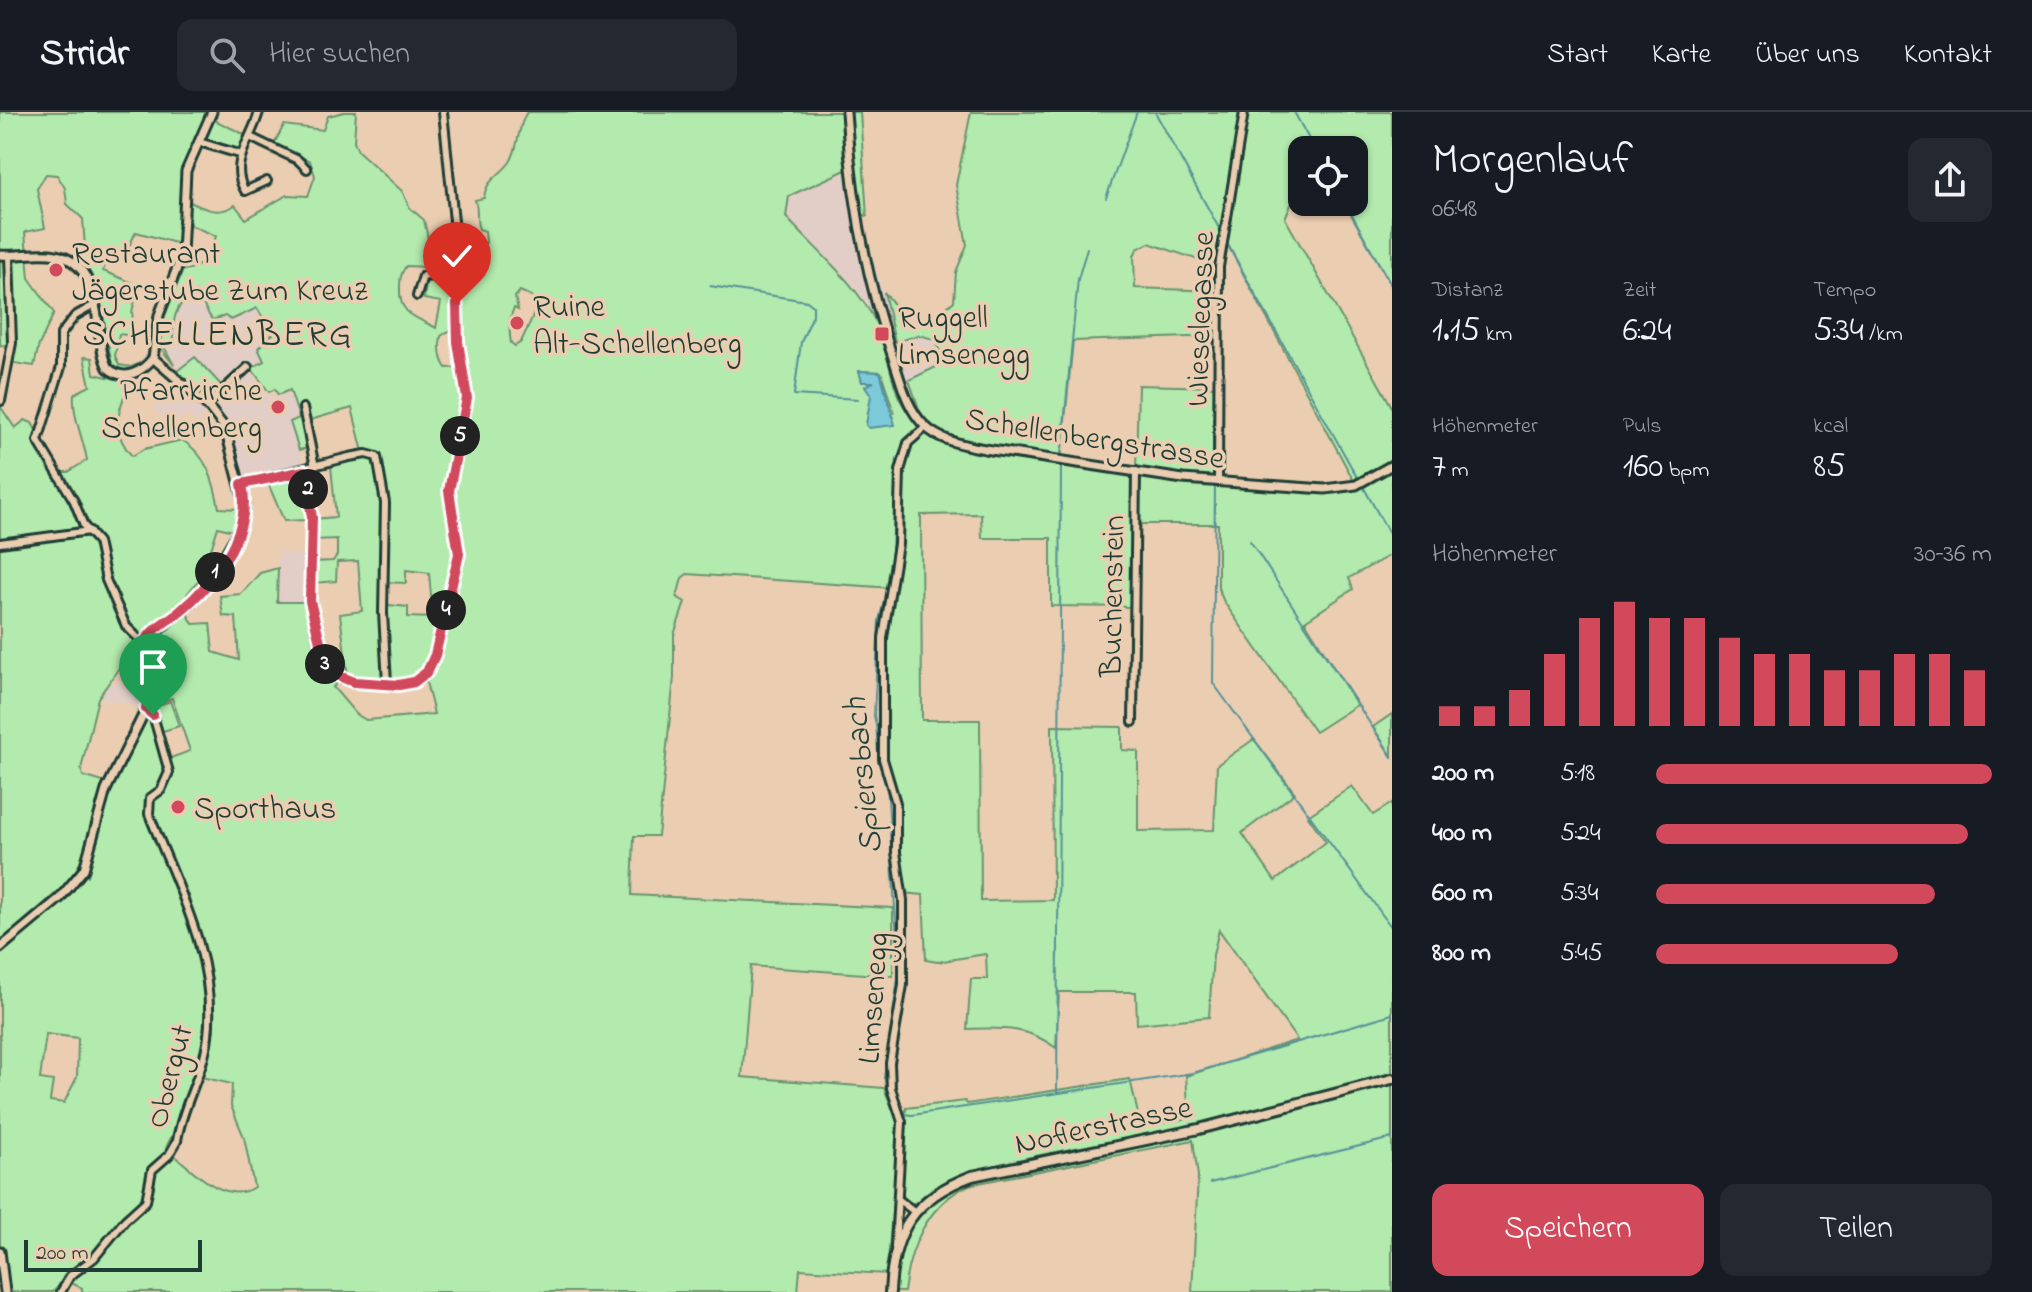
<!DOCTYPE html>
<html lang="de">
<head>
<meta charset="utf-8">
<style>
	:root { --surface:#171b24; --page:#242831; --text:#f1f3f6; --muted:#9ea1a6; --line:#363941; --accent:#d1495b }
	body { margin:0; font-family:"Indie Flower",sans-serif; background:var(--page); color:var(--text); height:100vh; display:flex; flex-direction:column; font-size:30px; white-space:nowrap }
	* { box-sizing:border-box; margin:0 }
	p { font-size:26px; color:var(--muted) }
	.icon { flex:none; width:44px; height:44px; fill:none; stroke:currentColor; stroke-width:2; stroke-linecap:round; stroke-linejoin:round }
	.map { position:relative; flex:1; overflow:hidden }
	.panel { display:flex; flex-direction:column; background:var(--surface); width:640px }
	.panel>* { flex:none }
	.fabs { position:absolute; left:1288px; top:24px; display:grid; gap:16px }
	.fabs a { display:grid; place-items:center; width:80px; height:80px; border-radius:16px; background:var(--surface); box-shadow:0 2px 6px #0004; font-size:40px }
	.scale { position:absolute; left:24px; bottom:20px; width:178px; box-sizing:border-box; padding-left:8px; border:4px solid #1f3d34; border-top:0; font-size:22px; line-height:28px; white-space:nowrap; color:#1f3d34; -webkit-text-stroke:6px #ebceb2; paint-order:stroke }
	.pin { position:absolute; display:grid; place-items:center; width:68px; height:68px; color:#fff; margin:-82px -34px; border-radius:50% 50% 50% 0; rotate:-45deg; box-shadow:0 0 8px #0007 }
	.pin .icon { rotate:45deg }
	.km { position:absolute; width:40px; height:40px; margin:-20px; border-radius:50%; background:#222; color:#fff; font-size:22px; line-height:40px; text-align:center }
	.round { display:grid; place-items:center; flex:none; width:84px; height:84px; border-radius:16px; background:var(--page) }
	.headline { display:flex; align-items:center; justify-content:space-between; height:136px; padding:0 40px }
	h1 { font-size:44px; font-weight:600; line-height:60px }
	.figures { display:grid; grid-template-columns:repeat(3,1fr); gap:12px; height:136px; padding:8px 40px }
	.figures div { display:grid; align-content:center }
	.figures b { font-size:34px; font-weight:600 }
	.figures small { font-size:22px; font-weight:400 }
	.figures p { font-size:22px }
	.chart { height:224px; padding:16px 40px }
	.chart p { display:flex; justify-content:space-between }
	.chart svg { width:100%; height:144px; margin-top:8px; stroke:var(--accent); stroke-width:6 }
	.button { display:flex; gap:16px; margin-top:auto; padding:16px 40px }
	.button a { flex:1; height:92px; border-radius:16px; background:var(--accent); color:#fff; font-size:32px; font-weight:600; line-height:92px; text-align:center }
	.button a+a { background:var(--page); color:var(--text) }
	ul { padding:0 40px; list-style:none; font-size:26px }
	li { display:grid; grid-template-columns:128px 96px 1fr; align-items:center; height:60px }
	li i { height:20px; border-radius:10px; background:var(--accent) }
	header { display:flex; align-items:center; gap:48px; box-sizing:border-box; height:112px; padding:0 40px; background:var(--surface); border-bottom:2px solid var(--line) }
	header strong { font-size:38px }
	nav { display:flex; gap:44px; margin-inline-start:auto; font-size:28px }
	.search { width:560px; height:72px; background:var(--page); display:flex; align-items:center; gap:20px; box-sizing:border-box; padding:0 28px; border-radius:16px; color:var(--muted); font-size:30px }
	main { display:flex; flex:1; min-height:0 }
	.map>svg:first-child { display:block }
	.built { fill:#e3cec7 }
	.green { fill:#b3eaad; stroke:#699470; stroke-width:2; fill-rule:evenodd }
	.water { fill:#7cc9da; stroke:#579198; stroke-width:2 }
	.lines { fill:none; stroke-linecap:round; stroke-linejoin:round }
	.stream { stroke:#579198; stroke-width:2 }
	.minor-casing { stroke:#1f3d34; stroke-width:12 }
	.tertiary-casing { stroke:#1f3d34; stroke-width:13 }
	.secondary-casing { stroke:#1f3d34; stroke-width:14 }
	.minor { stroke:#ebceb2; stroke-width:6 }
	.tertiary { stroke:#ebceb2; stroke-width:7 }
	.secondary { stroke:#ebceb2; stroke-width:8 }
	.route-casing { stroke:#fff; stroke-width:16 }
	.route { stroke:#d1495b; stroke-width:10 }
	.poi-dot { fill:#d1495b; stroke:#ebceb2; stroke-width:3 }
	.labels { text-anchor:middle; stroke-width:7; stroke-linejoin:round; paint-order:stroke }
	.poi-label { font-size:32px; fill:#1f3d34; stroke:#ebceb2; text-anchor:start }
	.street-label { font-size:32px; fill:#1f3d34; stroke:#ebceb2 }
	.water-label { font-size:34px; font-style:italic; fill:#24443c; stroke:#ebceb2 }
	.quarter-label { font-size:36px; letter-spacing:2px; fill:#1f3d34; stroke:#ebceb2 }
</style>
</head>
<body>
<header>
<strong>Stridr</strong>
<div class="search"><svg class="icon" aria-label="search" viewBox="0 0 24 24"><circle cx="10" cy="10" r="6"/><path d="M15 15l6 6"/></svg>Hier suchen</div>
<nav><a>Start</a><a>Karte</a><a>Über uns</a><a>Kontakt</a></nav>
</header>
<main>
<div class="map">
<svg width="1392" height="1180" viewBox="0 0 1392 1180">
	<rect width="100%" height="100%" fill="#ebceb2"/>
	<filter id="ink" filterUnits="userSpaceOnUse"><feTurbulence type="fractalNoise" baseFrequency=".0125" numOctaves="2"/><feDisplacementMap in="SourceGraphic" scale="16" xChannelSelector="R" yChannelSelector="G"/><feConvolveMatrix kernelMatrix="1 2 1 2 8 2 1 2 1" color-interpolation-filters="sRGB"/></filter>
	<g filter="url(#ink)">
		<!-- built -->
		<g class="built">
			<polygon points="851,55 858,101 884,180 895,229 920,223 936,228 941,240 936,255 909,268 926,315 902,295 889,251 861,185 785,105 789,84"/>
			<polygon points="196,180 212,208 225,204 231,208 257,196 273,222 264,249 249,257 270,285 291,281 299,306 290,311 306,356 301,357 301,363 268,369 268,373 247,378 232,334 210,298 197,311 187,302 172,313 153,298 195,245 177,259 163,233 173,228 177,195"/>
			<polygon points="278,441 306,442 305,490 277,490"/>
			<polygon points="110,570 129,573 142,570 142,595 98,586"/>
		</g>
		<!-- green -->
		<g class="green">
			<path d="M0,0H207C185,44 182,80 179,132L136,120L124,144L110,140L103,159L131,170L129,180L136,184L132,200L135,224L119,222L115,244L119,253L131,255L147,248L124,260L112,254L99,178L73,148L85,136L83,107L67,92L65,76L57,63L46,62L37,77L45,116L25,120L29,166L54,201L39,233L34,254L7,250L9,234L0,233Z"/>
			<polygon points="217,0 216,9 246,23 238,38 206,28"/>
			<path d="M344,0H356L354,29L358,39L402,79L410,96L424,108L428,127L452,124L454,141H431L429,155L406,154C400,162 400,168 400,178C399,203 417,205 436,216L441,190L424,187L427,166L455,168L454,216L441,224C439,235 439,246 446,256L463,255L461,136L486,131L485,119L479,117C475,108 479,99 475,88L484,86C486,67 499,65 510,50C519,36 517,15 527,0H860L867,104L858,101L850,56L789,84L786,105C817,139 856,171 877,212C893,245 888,296 925,314L909,268L936,255L940,240L936,228L920,223L895,230L884,180L911,213L934,206L954,189L956,160L967,133L956,73L971,0H1392V175L1344,90H1354V38H1302V69L1285,106L1392,295V442L1349,466L1353,477L1305,509L1357,593L1315,620L1224,490L1218,476V412H1136L1135,495L1051,494V426H982L981,402L921,403L922,608H980L981,789L1053,788L1052,614L1122,615V638L1138,639V719L1214,718L1217,653L1254,627L1295,681L1242,721L1275,769L1326,730L1308,704L1352,674L1373,703L1392,691V961C1323,979 1254,999 1185,1016C1132,1029 942,1050 918,1090L909,1092L902,1082L906,996L965,989L967,992L1130,967L1141,1015L1189,1006L1186,964L1297,928L1219,818L1213,843L1209,905L1137,912L1136,880H1059L1056,936C1027,914 1002,916 967,917L971,867H987L986,842L937,850L926,848L923,783L902,781L896,740V691L883,647L884,510L893,476L687,462L682,466L677,485L685,490L674,523V565L658,724H634L632,783L893,796V864L751,854L742,965L884,976L899,1013L887,1162L800,1157L798,1180H82V1176L65,1168L53,1180H10L4,1139L0,1162V843L62,789L83,762L88,764L113,670L147,607L153,608L168,647L190,639L172,586L152,592L151,551L155,544L141,525L98,586L81,657L83,664L106,671L92,722L73,766L0,830V294L15,316L25,308L32,311L60,360H68L87,348C83,326 72,303 74,282L90,274L84,245L92,246L94,262L130,270C118,297 110,320 132,344L144,337L182,328C207,343 214,369 219,396L239,397L233,419L218,415L203,463L187,482V501L193,512L210,511L213,540L239,548L236,505L223,504L220,484L241,482L260,461L278,456L277,490H305C311,518 312,554 338,570L333,575L356,602L366,608L434,602L425,566L437,551L439,514C434,527 433,544 425,556C410,577 356,572 336,560L347,558L340,502L362,499L358,449L337,450L336,469L314,471L312,450L333,449L337,443V427L313,428V407L336,405L331,354L364,344L352,296L310,308L316,334L299,338L290,310L299,306L290,278L278,283L275,277L269,280L251,256L264,249L258,236L273,222L257,196L231,208L225,204L212,208L196,180C176,190 172,207 173,228L163,233L174,253L159,234L163,209L183,158C206,155 209,145 216,124L190,113L188,89C204,97 219,104 235,93L246,107L287,83L308,84L315,64L310,49L274,32L284,13L323,18L328,4ZM1224,126L1356,373L1325,377L1219,370V275L1138,273L1136,359L1061,348L1073,229L1219,224V179L1135,176L1134,144L1137,137L1149,131L1219,155ZM520,179L531,184L538,193L521,230L515,234L511,231C509,220 509,206 514,196L518,198L515,185ZM860,259L881,260L894,301L869,316L868,301L877,269L862,270ZM406,458L429,461L433,506L408,505V495L379,492L380,470L406,471ZM212,896L214,918L201,965L232,972L231,994L244,1025L254,1075C224,1095 190,1055 166,1036C187,992 208,949 205,899ZM46,922L78,926L77,965L64,991L50,989L53,969L40,967Z"/>
			<polygon points="195,245 223,275 207,290 178,266 177,259"/>
			<polygon points="301,363 307,408 284,409 267,369"/>
			<polygon points="170,589 179,614 163,619 154,595"/>
			<polygon points="1392,602 1392,644 1373,615"/>
			<path d="M1392,968V1180H1192L1198,1064L1193,1028L969,1073C927,1092 909,1136 904,1180H894C898,1130 909,1103 953,1075Z"/>
		</g>
		<!-- water -->
		<polygon class="water" points="859,259 880,260 895,313 869,316 866,313 871,283 865,274 874,270 862,270"/>
		<g class="lines">
			<!-- stream -->
			<g class="stream">
				<polyline points="1155,0 1220,118"/>
				<polyline points="1294,0 1315,38"/>
				<polyline points="1106,86 1137,0"/>
				<polyline points="1345,90 1392,175"/>
				<polyline points="1227,131 1358,367"/>
				<polyline points="710,174 807,189 813,194 813,203 801,230 794,283 858,287"/>
				<polyline points="1061,343 1078,167 1087,136"/>
				<polyline points="1213,358 1213,309"/>
				<polyline points="1215,373 1213,571 1392,816"/>
				<polyline points="1364,376 1392,427"/>
				<polyline points="1250,429 1392,645"/>
				<polyline points="891,457 897,347"/>
				<path d="M884,661C874,643 880,624 874,604L879,508L887,479"/>
				<polyline points="887,671 899,859 884,966 888,976"/>
				<polyline points="1057,981 1061,354"/>
				<polyline points="897,985 904,1002 912,1003 1193,961 1392,902"/>
				<polyline points="1210,1071 1392,1026"/>
			</g>
			<defs>
				<g id="minor">
					<path d="M259,0C252,27 228,51 245,79L267,69"/>
					<polyline points="250,25 298,48 307,57"/>
					<polyline points="199,30 239,42"/>
					<polyline points="417,184 423,164 458,166"/>
					<polyline points="96,192 75,204 61,222 61,255 38,329 74,389 84,414 98,430 106,468 126,514 145,533"/>
					<polyline points="1,289 12,231 9,144"/>
					<polyline points="207,293 248,255"/>
					<polyline points="303,296 315,355"/>
					<polyline points="304,359 312,405 310,489 326,554 338,565 354,570 399,573 414,570 427,560 435,543 459,442 449,379 467,286 458,230 458,149 443,0"/>
					<polyline points="1218,370 1219,155 1244,0"/>
					<polyline points="242,372 349,345 366,342 377,345 385,391 383,501 387,571"/>
					<polyline points="0,431 90,419"/>
					<polyline points="1133,610 1136,359"/>
					<polyline points="899,1088 915,1100"/>
					<polyline points="895,1135 902,1010 891,976 890,951 903,873 903,788 896,740 896,691 883,647 883,526 898,432 900,359 908,331 926,315"/>
					<path d="M61,1180L70,1164L94,1146L125,1108L146,1089L152,1058L169,1043L177,1029C182,993 204,961 208,924C217,845 177,774 149,702L150,686L161,678L169,660L153,603L146,597"/>
				</g>
				<g id="tertiary">
					<path d="M846,0C851,84 866,166 893,246C901,269 906,295 924,313C939,329 964,333 985,337L1183,367L1325,377L1356,373L1392,353"/>
					<path d="M0,143C18,145 39,139 56,143C107,153 92,227 108,256C124,270 141,261 153,246"/>
					<polyline points="153,246 159,203 182,143 186,59 212,0"/>
					<polyline points="0,836 60,786 84,757 106,678 146,597 143,539 147,528 194,487 213,463 239,418 245,393 225,316 207,293 153,246"/>
					<polyline points="0,1139 5,1180"/>
				</g>
				<path id="secondary" d="M890,1180C893,1119 913,1086 972,1064L1199,1017L1392,967"/>
			</defs>
			<!-- minor casing -->
			<use href="#minor" class="minor-casing"/>
			<!-- tertiary casing -->
			<use href="#tertiary" class="tertiary-casing"/>
			<!-- secondary casing -->
			<use href="#secondary" class="secondary-casing"/>
			<!-- minor -->
			<use href="#minor" class="minor"/>
			<!-- tertiary -->
			<use href="#tertiary" class="tertiary"/>
			<!-- secondary -->
			<use href="#secondary" class="secondary"/>
		</g>
	</g>
	<g class="lines" filter="url(#ink)">
		<defs>
			<path id="route" d="M153,603L146,597C150,576 137,548 146,529C152,516 168,509 179,500C214,471 253,421 242,372L304,359L312,405L310,489L326,554L334,562L354,570L399,573L414,570L427,560L435,543L459,442L449,379L467,286L458,230L457,192"/>
		</defs>
		<!-- route casing -->
		<use href="#route" class="route-casing"/>
		<!-- route -->
		<use href="#route" class="route"/>
	</g>
	<!-- markers -->
	<g class="poi-dot">
		<circle cx="56" cy="158" r="8"/>
		<circle cx="517" cy="211" r="8"/>
		<rect x="874" y="214" width="16" height="16" rx="4"/>
		<circle cx="278" cy="295" r="8"/>
		<circle cx="178" cy="695" r="8"/>
	</g>
	<g class="labels">
		<!-- poi labels -->
		<g class="poi-label">
			<text x="72" y="151">Restaurant<tspan x="72" dy="37">Jägerstube Zum Kreuz</tspan></text>
			<text x="533" y="204">Ruine<tspan x="533" dy="37">Alt-Schellenberg</tspan></text>
			<text x="898" y="215">Ruggell<tspan x="898" dy="37">Limsenegg</tspan></text>
			<text x="262" y="288" text-anchor="end">Pfarrkirche<tspan x="262" dy="37">Schellenberg</tspan></text>
			<text x="194" y="706">Sporthaus</text>
		</g>
		<!-- street labels -->
		<g class="street-label">
			<text transform="translate(1199 207) rotate(-88)" y="11">Wieselegasse</text>
			<text transform="translate(1095 325) rotate(9)" y="11">Schellenbergstrasse</text>
			<text transform="translate(1111 484) rotate(-89)" y="11">Buchenstein</text>
			<text transform="translate(872 886) rotate(-86)" y="11">Limsenegg</text>
			<text transform="translate(168 964) rotate(-75)" y="11">Obergut</text>
			<text transform="translate(1103 1012) rotate(-12)" y="11">Noflerstrasse</text>
		</g>
		<!-- water labels -->
		<g class="water-label">
			<text transform="translate(861 664) rotate(-96)" y="12">Spiersbach</text>
		</g>
		<!-- quarter labels -->
		<g class="quarter-label">
			<text x="218" y="233">SCHELLENBERG</text>
		</g>
	</g>
</svg>
<div class="fabs">
<a><svg class="icon" aria-label="locate" viewBox="0 0 24 24"><circle cx="12" cy="12" r="6"/><path d="M12 2v4M12 18v4M2 12h4M18 12h4"/></svg></a>
</div>
<div class="scale">200 m</div>
<div class="pin" style="left:153px;top:603px;background:#1e9e55"><svg class="icon" aria-label="arrive" viewBox="0 0 24 24"><path d="M6 21V4h12l-3 4 3 4H6"/></svg></div>
<div class="pin" style="left:457px;top:192px;background:#d93025"><svg class="icon" aria-label="check" viewBox="0 0 24 24"><path d="M5 12l5 5 9-10"/></svg></div>
<b class="km" style="left:215px;top:460px">1</b>
<b class="km" style="left:308px;top:377px">2</b>
<b class="km" style="left:325px;top:552px">3</b>
<b class="km" style="left:446px;top:498px">4</b>
<b class="km" style="left:460px;top:324px">5</b>
</div>
<section class="panel">
<div class="headline"><div><h1>Morgenlauf</h1><p>06:48</p></div><a class="round"><svg class="icon" aria-label="share" viewBox="0 0 24 24"><path d="M12 15V3M7 8l5-5 5 5M5 13v7h14v-7"/></svg></a></div>
<div class="figures">
<div><p>Distanz</p><b>1.15<small> km</small></b></div>
<div><p>Zeit</p><b>6:24</b></div>
<div><p>Tempo</p><b>5:34<small> /km</small></b></div>
</div>
<div class="figures">
<div><p>Höhenmeter</p><b>7<small> m</small></b></div>
<div><p>Puls</p><b>160<small> bpm</small></b></div>
<div><p>kcal</p><b>85</b></div>
</div>
<div class="chart"><p><span>Höhenmeter</span>30–36 m</p>
<svg viewBox="0 0 160 44" preserveAspectRatio="none"><path d="M5 44V38M15 44V38M25 44V33M35 44V22M45 44V11M55 44V6M65 44V11M75 44V11M85 44V17M95 44V22M105 44V22M115 44V27M125 44V27M135 44V22M145 44V22M155 44V27"/></svg>
</div>
<ul>
<li><b>200 m</b>5:18<i style="width:100%"></i></li>
<li><b>400 m</b>5:24<i style="width:93%"></i></li>
<li><b>600 m</b>5:34<i style="width:83%"></i></li>
<li><b>800 m</b>5:45<i style="width:72%"></i></li>
</ul>
<div class="button"><a>Speichern</a><a>Teilen</a></div>
</section>
</main>
</body>
</html>
